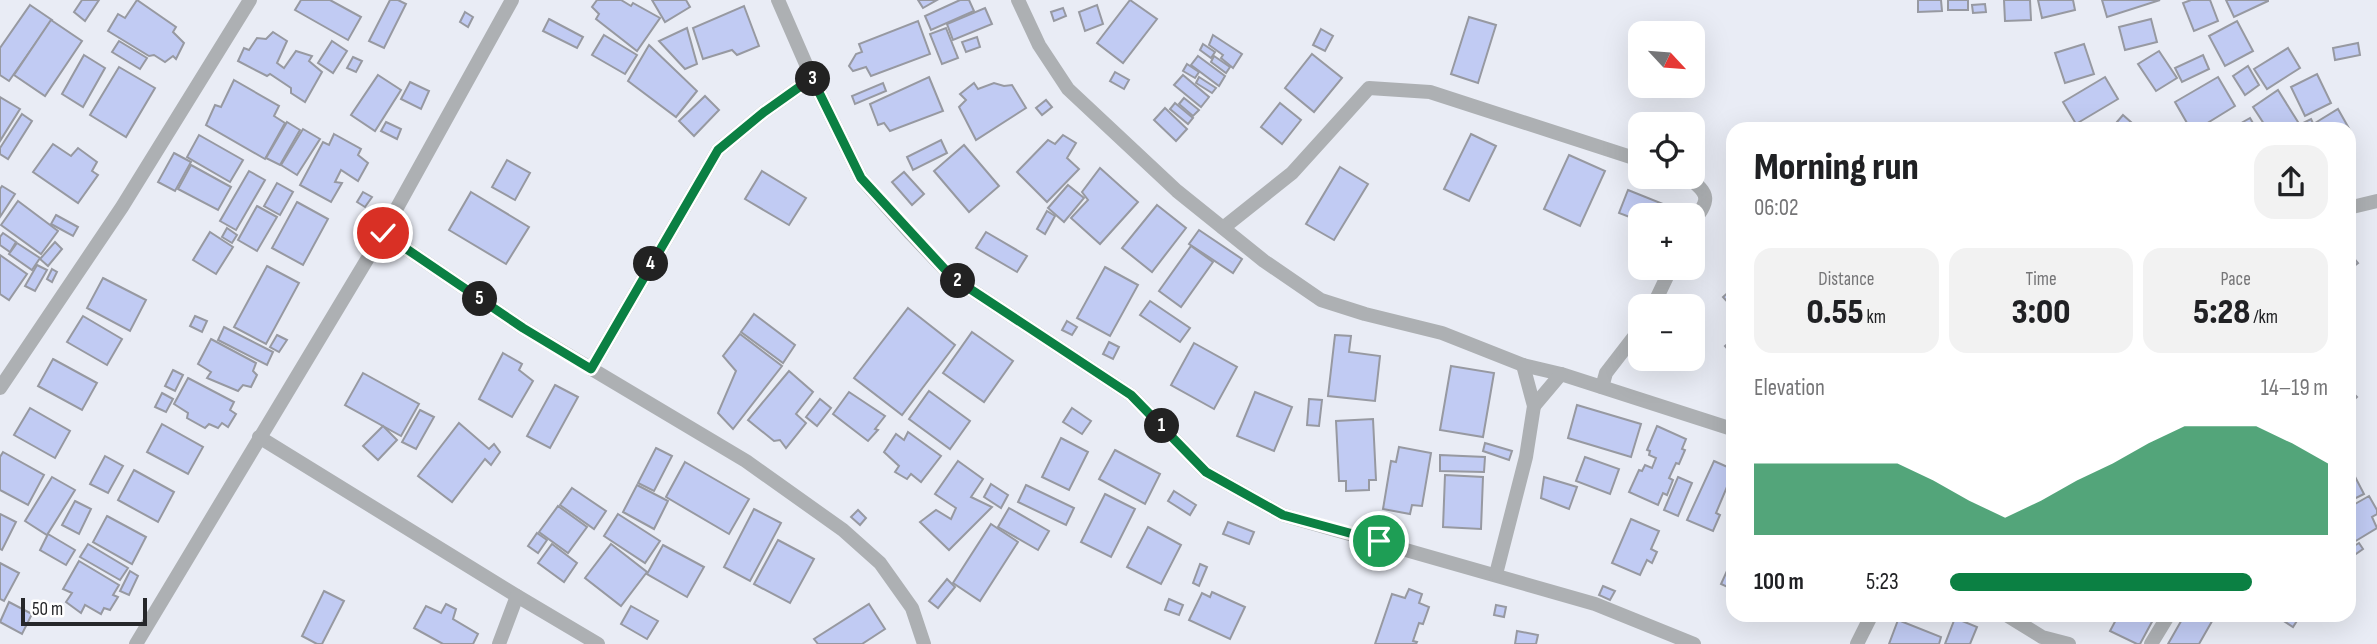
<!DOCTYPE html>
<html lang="en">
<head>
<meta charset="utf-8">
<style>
	:root { --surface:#fff; --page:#f2f2f2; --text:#202124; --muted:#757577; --accent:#0b8043 }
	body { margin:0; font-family:"Sofia Sans Condensed",sans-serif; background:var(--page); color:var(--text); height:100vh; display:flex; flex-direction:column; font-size:26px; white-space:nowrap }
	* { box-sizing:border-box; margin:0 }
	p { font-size:23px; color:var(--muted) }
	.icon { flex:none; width:38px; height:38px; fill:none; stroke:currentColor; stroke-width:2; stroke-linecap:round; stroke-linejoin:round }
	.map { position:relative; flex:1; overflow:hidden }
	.panel { position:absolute; left:1726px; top:122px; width:630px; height:500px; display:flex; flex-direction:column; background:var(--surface); border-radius:21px; box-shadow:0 7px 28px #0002 }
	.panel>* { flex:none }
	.needle { width:46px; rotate:116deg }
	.buttons { position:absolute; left:1628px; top:21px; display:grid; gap:14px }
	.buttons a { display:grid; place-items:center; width:77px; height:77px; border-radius:14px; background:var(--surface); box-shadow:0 7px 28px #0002; font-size:35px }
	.scale { position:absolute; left:21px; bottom:18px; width:126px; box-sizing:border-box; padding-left:7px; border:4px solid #26272a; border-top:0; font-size:19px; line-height:24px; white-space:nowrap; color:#26272a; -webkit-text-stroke:5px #fff; paint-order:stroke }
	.pin { position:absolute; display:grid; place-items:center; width:60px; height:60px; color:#fff; margin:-30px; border:4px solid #fff; border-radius:50%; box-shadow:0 2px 7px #0007 }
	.km { position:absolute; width:35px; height:35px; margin:-18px; border-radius:50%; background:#222; color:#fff; font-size:19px; line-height:35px; text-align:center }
	.round { display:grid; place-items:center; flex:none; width:74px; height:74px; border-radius:21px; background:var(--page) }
	.summary { display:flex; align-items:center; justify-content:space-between; height:119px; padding:0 28px }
	h1 { font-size:38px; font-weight:800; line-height:52px }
	.metrics { display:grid; grid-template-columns:repeat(3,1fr); gap:10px; height:119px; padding:7px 28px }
	.metrics div { display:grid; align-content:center; border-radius:18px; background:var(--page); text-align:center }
	.metrics b { font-size:35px; font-weight:800 }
	.metrics small { font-size:19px; font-weight:400 }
	.metrics p { font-size:19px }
	.chart { height:196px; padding:14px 28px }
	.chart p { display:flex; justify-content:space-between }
	.chart svg { width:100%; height:126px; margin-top:7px; fill:var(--accent); opacity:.7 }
	ul { padding:0 28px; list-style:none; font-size:23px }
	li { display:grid; grid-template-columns:112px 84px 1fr; align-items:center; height:52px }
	li i { height:18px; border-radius:9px; background:var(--accent) }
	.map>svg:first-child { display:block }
	.building { fill:#c1cbf3; stroke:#9799a1; stroke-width:2 }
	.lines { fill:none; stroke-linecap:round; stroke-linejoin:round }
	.minor { stroke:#adb0b3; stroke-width:14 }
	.route-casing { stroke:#fff; stroke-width:14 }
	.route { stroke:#0b8043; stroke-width:9 }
</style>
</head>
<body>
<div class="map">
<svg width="2377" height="644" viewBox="0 0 2377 644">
	<rect width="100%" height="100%" fill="#e9ecf5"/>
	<!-- building -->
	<g class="building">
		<polygon points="82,0 99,0 85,21 74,12"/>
		<polygon points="137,0 176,27 173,32 184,43 176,59 173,56 165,62 154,55 149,56 108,31 118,14 125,18"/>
		<polygon points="301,0 330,0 361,17 348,40 295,10"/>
		<polygon points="390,0 398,0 406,4 384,48 369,41"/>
		<polygon points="597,0 621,0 631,6 633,3 660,18 637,51 596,19 599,14 592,7"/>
		<polygon points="652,0 686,0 690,7 665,22"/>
		<polygon points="918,0 937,0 923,8"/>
		<polygon points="960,0 969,0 974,11 931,30 925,16"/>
		<polygon points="1130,0 1157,19 1123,63 1097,43"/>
		<polygon points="1918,0 1941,0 1942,11 1918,12"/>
		<rect x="1948" y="0" width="20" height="10"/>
		<polygon points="2004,0 2030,0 2031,20 2005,21"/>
		<polygon points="2038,0 2073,0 2075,10 2042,18"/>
		<polygon points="2102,0 2160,0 2107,17"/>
		<polygon points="2191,0 2210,0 2218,21 2194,31 2183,3"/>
		<polygon points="2226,0 2268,0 2268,1 2234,17"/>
		<polygon points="1985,4 1986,12 1973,13 1972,5"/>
		<polygon points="30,5 52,20 9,81 0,75 0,48"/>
		<polygon points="1097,5 1103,24 1085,31 1079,12"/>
		<polygon points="744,6 759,46 737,55 732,50 703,59 693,28"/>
		<polygon points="985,8 992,24 953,40 947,24"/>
		<polygon points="1063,8 1066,16 1054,21 1051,12"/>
		<polygon points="465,12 473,17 468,27 460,22"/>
		<polygon points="1469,17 1496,25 1478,83 1451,74"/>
		<polygon points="549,19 583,37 577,48 543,31"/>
		<polygon points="2151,19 2157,42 2125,50 2119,27"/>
		<polygon points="51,20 82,41 45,96 14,75"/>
		<polygon points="918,21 930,54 871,76 866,67 853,71 849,66 856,54 862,52 859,44"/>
		<polygon points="2237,21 2253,51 2225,66 2209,36"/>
		<polygon points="687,28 697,64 685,69 659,41"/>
		<polygon points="946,28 958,58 942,64 930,34"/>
		<polygon points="1321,29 1333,36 1325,51 1313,45"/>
		<polygon points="273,32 287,41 277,63 284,68 296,51 312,56 309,61 322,72 305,102 291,93 291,88 270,74 267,76 238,61 244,48 249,50 257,38 266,39"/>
		<polygon points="604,35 637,55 625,74 592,55"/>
		<polygon points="1213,35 1242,54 1233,68 1221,58 1223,55 1209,45"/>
		<polygon points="977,37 980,47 966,52 962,42"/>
		<polygon points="119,41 147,58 140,69 112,52"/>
		<polygon points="332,41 347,51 333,73 318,63"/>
		<polygon points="2358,43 2360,55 2335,60 2333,48"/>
		<polygon points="1203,44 1215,52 1211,58 1200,50"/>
		<polygon points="2084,44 2094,74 2065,83 2055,53"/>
		<polygon points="649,45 697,91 676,117 628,81"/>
		<polygon points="2288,48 2300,68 2267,89 2254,69"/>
		<polygon points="2159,51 2177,78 2156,91 2138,64"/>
		<polygon points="1312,54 1342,78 1314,112 1285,88"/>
		<polygon points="84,55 105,68 83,107 62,94"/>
		<polygon points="2203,55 2209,69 2182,82 2175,68"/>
		<polygon points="1198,56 1225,76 1219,86 1191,65"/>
		<polygon points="1214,56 1230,67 1226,73 1211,62"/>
		<polygon points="353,57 362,61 356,72 347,68"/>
		<polygon points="1187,64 1199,72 1195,78 1183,71"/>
		<polygon points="2248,66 2259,85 2245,95 2233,76"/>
		<polygon points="119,67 155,88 126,137 90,115"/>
		<polygon points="1115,72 1129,80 1124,89 1110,81"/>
		<polygon points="2317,74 2331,103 2305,116 2291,87"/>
		<polygon points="378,75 401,90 375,131 351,115"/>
		<polygon points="1183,75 1209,97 1201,107 1174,85"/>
		<polygon points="929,77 943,111 890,131 884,123 878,125 870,104"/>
		<polygon points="1199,77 1216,88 1212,93 1196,83"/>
		<polygon points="2105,77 2118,99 2076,124 2063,102"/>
		<polygon points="2218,77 2235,106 2196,130 2191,130 2175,102"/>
		<polygon points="234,80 279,106 274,116 285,123 265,159 206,125 215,105 221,107"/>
		<polygon points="410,82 429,91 421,109 401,99"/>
		<polygon points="883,83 886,91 855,104 852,96"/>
		<polygon points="974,83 978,89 994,83 1004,86 1012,85 1026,108 976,140 959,107 966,100 960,94"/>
		<polygon points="2278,90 2298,122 2287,130 2268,130 2253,107"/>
		<polygon points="705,96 719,110 694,136 679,121"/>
		<polygon points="0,97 20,109 0,141"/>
		<polygon points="1184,98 1199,110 1193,116 1179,104"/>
		<polygon points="1046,100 1052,107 1042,115 1036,108"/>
		<polygon points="1175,103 1193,118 1188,124 1170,109"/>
		<polygon points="1280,103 1301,120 1282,144 1261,127"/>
		<polygon points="1165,108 1187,129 1176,141 1154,120"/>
		<polygon points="2338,109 2351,132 2348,134 2348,130 2319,130 2315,123"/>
		<polygon points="22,114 32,121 8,159 0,154 0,148"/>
		<polygon points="2123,115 2140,130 2110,130"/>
		<polygon points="2250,118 2257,130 2229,130"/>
		<polygon points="2311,119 2316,130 2299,130 2297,126"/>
		<polygon points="287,122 300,130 280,165 266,158"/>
		<polygon points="386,122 401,129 397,139 381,131"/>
		<polygon points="303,129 320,139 297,175 281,165"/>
		<polygon points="334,134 361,149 358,155 368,163 358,181 341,170 335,182 342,183 331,202 300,185 323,142 329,145"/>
		<polygon points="1471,134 1496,146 1469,201 1444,189"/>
		<polygon points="199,135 243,160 230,182 187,157"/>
		<polygon points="1063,135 1076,143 1067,158 1079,169 1047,202 1017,172 1048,140 1055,144"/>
		<polygon points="941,140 947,153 913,170 907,157"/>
		<polygon points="53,144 71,156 78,148 97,162 92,171 98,175 78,203 33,172"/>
		<polygon points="964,145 999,186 969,212 934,171"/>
		<polygon points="174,153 191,162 175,191 158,182"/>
		<polygon points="1569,155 1605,171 1580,226 1544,209"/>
		<polygon points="507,160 530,173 515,200 492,187"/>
		<polygon points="191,165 231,187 218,210 178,189"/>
		<polygon points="1340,167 1368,184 1334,240 1306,224"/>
		<polygon points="1100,168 1138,202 1100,244 1071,218 1088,200 1082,192"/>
		<polygon points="249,171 265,180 236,230 220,221"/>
		<polygon points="762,171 806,198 789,225 745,199"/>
		<polygon points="904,172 924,194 912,205 892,182"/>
		<polygon points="277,183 293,192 280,215 264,206"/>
		<polygon points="1068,185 1084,198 1064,222 1048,208"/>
		<polygon points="2,186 15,194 0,217 0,189"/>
		<polygon points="1628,190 1678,210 1676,215 1640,215 1640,221 1619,213"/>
		<polygon points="363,192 372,197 365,207 357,202"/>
		<polygon points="471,192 529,227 506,264 449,230"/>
		<polygon points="18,201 58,231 41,254 1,225"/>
		<polygon points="297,202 328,219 303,265 272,248"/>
		<polygon points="1157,205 1186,228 1152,272 1122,248"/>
		<polygon points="257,206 277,217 257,251 238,240"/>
		<polygon points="1047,211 1055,216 1045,234 1037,229"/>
		<polygon points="56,215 78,227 73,236 51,224"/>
		<polygon points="227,228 237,235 232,243 222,237"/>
		<polygon points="1199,230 1242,259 1233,273 1189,244"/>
		<polygon points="210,232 233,247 216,274 193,260"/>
		<polygon points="986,232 1027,256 1017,272 976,248"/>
		<polygon points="3,233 16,242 10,252 0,245 0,237"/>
		<polygon points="55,242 62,249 48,266 40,259"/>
		<polygon points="17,243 40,258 32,270 9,254"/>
		<polygon points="1191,246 1213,262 1181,307 1159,291"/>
		<polygon points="2348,251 2358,263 2348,271"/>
		<polygon points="0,255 27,274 9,300 0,294"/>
		<polygon points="37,265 47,270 35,291 25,286"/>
		<polygon points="267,266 299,283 266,344 234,327"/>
		<polygon points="1105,267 1138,285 1110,336 1077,318"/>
		<polygon points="52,269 57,272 52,282 47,279"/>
		<polygon points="103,278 146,300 130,331 87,308"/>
		<polygon points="1732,289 1732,307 1723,297"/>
		<polygon points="1150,301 1190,328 1180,342 1140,315"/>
		<polygon points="908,308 955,345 902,415 854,378"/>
		<polygon points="754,314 795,345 783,363 741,332"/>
		<polygon points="83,316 122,339 107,365 67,342"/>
		<polygon points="195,316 207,321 202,332 190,326"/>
		<polygon points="1067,321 1077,327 1072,335 1062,330"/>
		<polygon points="224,327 273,352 267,365 218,340"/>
		<polygon points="972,332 1013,361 984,402 943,373"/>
		<polygon points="740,334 782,366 733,429 718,413 736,371 723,356"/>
		<polygon points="277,335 287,340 279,352 270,347"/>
		<polygon points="1335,335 1351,336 1349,352 1380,356 1375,401 1328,396"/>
		<polygon points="211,339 256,363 253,371 257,375 251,387 243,385 238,391 207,378 211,372 198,364"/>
		<polygon points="1732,340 1732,354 1725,346"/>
		<polygon points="1109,342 1119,347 1113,359 1103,354"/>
		<polygon points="1194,343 1237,367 1214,409 1171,385"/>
		<polygon points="503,353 522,364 519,370 533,381 512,417 479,399"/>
		<polygon points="53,359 97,383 82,410 38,386"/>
		<polygon points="1451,366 1494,373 1483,437 1440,430"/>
		<polygon points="173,370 183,375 175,391 165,386"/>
		<polygon points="789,371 813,392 796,414 806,423 786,448 780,440 774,441 748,420"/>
		<polygon points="363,373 419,404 401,436 345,405"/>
		<polygon points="188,378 234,402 230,410 236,414 228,427 222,423 218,428 209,424 205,428 187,418 188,413 174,404"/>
		<polygon points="555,385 578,397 550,448 527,436"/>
		<polygon points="2348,388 2357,397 2348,405"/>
		<polygon points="929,391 970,421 950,449 909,419"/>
		<polygon points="849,392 885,416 875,429 878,430 868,441 833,414"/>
		<polygon points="1255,392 1292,407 1274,451 1237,436"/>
		<polygon points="162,393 173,399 166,412 155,407"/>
		<polygon points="820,399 831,408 817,426 806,417"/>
		<polygon points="1309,399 1322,400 1319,426 1307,425"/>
		<polygon points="1577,405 1641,424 1631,457 1568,438"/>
		<polygon points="30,408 70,431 55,458 14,435"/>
		<polygon points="1072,408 1091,421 1082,434 1063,422"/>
		<polygon points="420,410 434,417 416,449 402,442"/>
		<polygon points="1373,419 1376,480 1369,480 1369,490 1346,491 1346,481 1339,481 1336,421"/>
		<polygon points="459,423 489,449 494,444 500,452 491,465 485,459 452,502 418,476"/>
		<polygon points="162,424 203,447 188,474 147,452"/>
		<polygon points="383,426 397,440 378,460 363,446"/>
		<polygon points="1657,426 1686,439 1682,449 1685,450 1679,464 1676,463 1669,478 1673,480 1667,495 1663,493 1658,505 1629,492 1639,470 1642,471 1645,465 1652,468 1656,458 1649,455 1650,451 1647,450"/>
		<polygon points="908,432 941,456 921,482 911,474 907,479 895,472 899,466 884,452 896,434 904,440"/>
		<polygon points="1061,438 1088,452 1069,490 1042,477"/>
		<polygon points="1485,443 1512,451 1509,460 1483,451"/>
		<polygon points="1399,447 1431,453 1422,506 1412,505 1410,514 1383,509 1391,461 1396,462"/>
		<polygon points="656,448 672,456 654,491 638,483"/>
		<polygon points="1115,450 1160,474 1145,504 1099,479"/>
		<polygon points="3,452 44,475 28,505 0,490 0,457"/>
		<polygon points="1440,455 1485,457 1484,472 1440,471"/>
		<polygon points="105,456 123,466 108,493 90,484"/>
		<polygon points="1585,457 1619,469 1610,494 1576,481"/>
		<polygon points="958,461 983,479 971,497 992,507 949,550 920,522 936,510 951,519 956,508 935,494"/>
		<polygon points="1714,461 1732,469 1732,475 1716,513 1720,515 1713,531 1687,520"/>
		<polygon points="685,462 749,499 729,534 666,497"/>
		<polygon points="2350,467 2364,494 2348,502 2348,468"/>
		<polygon points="134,470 174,492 158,522 118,500"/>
		<polygon points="1445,475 1483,477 1481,529 1443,527"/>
		<polygon points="52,477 75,490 47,535 25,521"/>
		<polygon points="1544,477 1577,487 1569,509 1541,498"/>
		<polygon points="1678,477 1692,483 1678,516 1664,510"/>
		<polygon points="991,484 1008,495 1001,508 984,497"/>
		<polygon points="637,485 668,501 654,529 623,512"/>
		<polygon points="1026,485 1074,508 1066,525 1018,502"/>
		<polygon points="572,488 606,511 594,529 560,505"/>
		<polygon points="1174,491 1196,505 1190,515 1168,501"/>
		<polygon points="1105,494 1135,509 1111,557 1081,542"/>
		<polygon points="2369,496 2377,510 2377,514 2372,517 2377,528 2354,542 2348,533 2348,508"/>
		<polygon points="75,501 91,509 79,534 62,525"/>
		<polygon points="558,506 587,527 568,553 539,532"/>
		<polygon points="1009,508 1049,531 1038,550 998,527"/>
		<polygon points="754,509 781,523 750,581 724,567"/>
		<polygon points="858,510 866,518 860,525 851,517"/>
		<polygon points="0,514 16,522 2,550 0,549"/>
		<polygon points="618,514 660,541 645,563 604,536"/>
		<polygon points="107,516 146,537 132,564 93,542"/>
		<polygon points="1631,519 1659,531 1651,549 1657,552 1652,563 1647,560 1640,575 1612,563"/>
		<polygon points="1228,522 1254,532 1249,544 1223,534"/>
		<polygon points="991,524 1018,542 980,601 953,583"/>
		<polygon points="1148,527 1181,545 1161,584 1127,567"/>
		<polygon points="537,533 547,540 538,553 528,546"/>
		<polygon points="48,534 75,550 66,565 40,550"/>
		<polygon points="778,540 814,559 790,603 754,584"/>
		<polygon points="2359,543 2363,549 2353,556 2349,549"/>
		<polygon points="88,544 128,568 120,580 80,557"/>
		<polygon points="552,544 577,563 564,582 538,563"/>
		<polygon points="611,544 647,572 621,606 585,578"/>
		<polygon points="663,545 704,567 687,597 647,574"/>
		<polygon points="1732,560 1732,589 1721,584"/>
		<polygon points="79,561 119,585 113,595 118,597 110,610 104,608 101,614 85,605 81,613 66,602 72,593 63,589"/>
		<polygon points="0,563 19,573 4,601 0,599"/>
		<polygon points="1200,564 1207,567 1199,586 1193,583"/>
		<polygon points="130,571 138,576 129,595 120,591"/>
		<polygon points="947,579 955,587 938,608 929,601"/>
		<polygon points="1603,586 1615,591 1610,600 1599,595"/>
		<polygon points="1409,589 1422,594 1419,603 1429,607 1423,624 1419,623 1413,641 1417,642 1416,644 1375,644 1392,594 1405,598"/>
		<polygon points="324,591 344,601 322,644 317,644 302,636"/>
		<polygon points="1212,592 1245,607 1230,639 1189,620 1202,593 1210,597"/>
		<polygon points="1169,599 1183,605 1179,615 1165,610"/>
		<polygon points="9,602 32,614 22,634 0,622"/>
		<polygon points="446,604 456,609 453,619 478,634 473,644 443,644 414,628 426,606 441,613"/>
		<polygon points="869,604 885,629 862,644 818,644 814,639"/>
		<polygon points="1496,605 1506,607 1504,617 1494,615"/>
		<polygon points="631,606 658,621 647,639 621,624"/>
		<polygon points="2118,616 2151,616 2154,618 2140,644 2137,644 2110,631"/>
		<polygon points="2184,616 2215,616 2199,644 2168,644"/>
		<polygon points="2276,616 2300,616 2293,627"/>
		<polygon points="1955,618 1977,627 1970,644 1945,644"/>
		<polygon points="1898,620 1941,637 1939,644 1889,644"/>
		<polygon points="1517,631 1538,635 1536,644 1515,644"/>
	</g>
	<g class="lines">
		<!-- minor -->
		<g class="minor">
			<polyline points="778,0 812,78 861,178 911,234 952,277 1131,395 1206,472 1283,515 1595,604 1694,644"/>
			<polyline points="1018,0 1039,45 1068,89 1177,191 1264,261 1321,300 1365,314 1442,333 1523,365 1561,374 1732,429"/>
			<path d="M1687,177C1712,195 1709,200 1692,224"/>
			<polyline points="2348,208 2377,201"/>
			<polyline points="1223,228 1292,173 1369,88 1430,92 1640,160"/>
			<polyline points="383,233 523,328 746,461 843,530 880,563 912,608 924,644"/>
			<polyline points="1653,306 1671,268"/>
			<polyline points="591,369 718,150 764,112 812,78"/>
			<polyline points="1602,387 1606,373 1640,329"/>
			<polyline points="0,388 122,207 250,0"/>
			<polyline points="1534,406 1561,374"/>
			<polyline points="259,437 517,596 598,644"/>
			<polyline points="1496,574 1526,457 1534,406 1523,365"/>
			<polyline points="2008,616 2042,637 2069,644"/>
			<polyline points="136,644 383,233 512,0"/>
			<polyline points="499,644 517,596"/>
			<polyline points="1857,644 1871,616"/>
			<polyline points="2151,644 2168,616"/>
		</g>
	</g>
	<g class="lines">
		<defs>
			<polyline id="route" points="383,233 523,328 591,369 718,150 764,112 812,78 861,178 952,277 1131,395 1206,472 1283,515 1379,541"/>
		</defs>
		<!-- route casing -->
		<use href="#route" class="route-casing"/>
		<!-- route -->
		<use href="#route" class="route"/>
	</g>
</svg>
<div class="buttons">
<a><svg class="needle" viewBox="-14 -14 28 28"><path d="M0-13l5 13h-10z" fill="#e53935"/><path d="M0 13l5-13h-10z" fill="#757577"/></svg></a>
<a><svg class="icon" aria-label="locate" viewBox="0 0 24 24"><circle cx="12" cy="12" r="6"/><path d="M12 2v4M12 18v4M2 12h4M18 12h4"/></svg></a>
<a>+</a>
<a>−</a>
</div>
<div class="scale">50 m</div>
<div class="pin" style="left:1379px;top:541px;background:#1e9e55"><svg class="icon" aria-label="arrive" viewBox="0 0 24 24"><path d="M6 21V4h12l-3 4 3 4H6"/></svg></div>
<div class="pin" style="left:383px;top:233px;background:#d93025"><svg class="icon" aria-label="check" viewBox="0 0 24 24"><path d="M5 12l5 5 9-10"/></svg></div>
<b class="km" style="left:1162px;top:426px">1</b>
<b class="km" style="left:958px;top:281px">2</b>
<b class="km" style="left:813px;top:79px">3</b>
<b class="km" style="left:651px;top:264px">4</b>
<b class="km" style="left:480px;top:299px">5</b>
<section class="panel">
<div class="summary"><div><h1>Morning run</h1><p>06:02</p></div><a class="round"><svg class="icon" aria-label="share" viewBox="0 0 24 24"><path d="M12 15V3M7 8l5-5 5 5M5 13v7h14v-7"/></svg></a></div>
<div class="metrics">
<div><p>Distance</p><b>0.55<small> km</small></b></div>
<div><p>Time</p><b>3:00</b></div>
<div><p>Pace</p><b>5:28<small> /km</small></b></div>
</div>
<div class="chart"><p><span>Elevation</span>14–19 m</p>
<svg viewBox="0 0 160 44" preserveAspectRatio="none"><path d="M0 44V19L10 19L20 19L30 19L40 19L50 25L60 32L70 38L80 32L90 25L100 19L110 12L120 6L130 6L140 6L150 12L160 19V44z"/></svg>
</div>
<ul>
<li><b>100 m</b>5:23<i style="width:80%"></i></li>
</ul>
</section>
</div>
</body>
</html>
